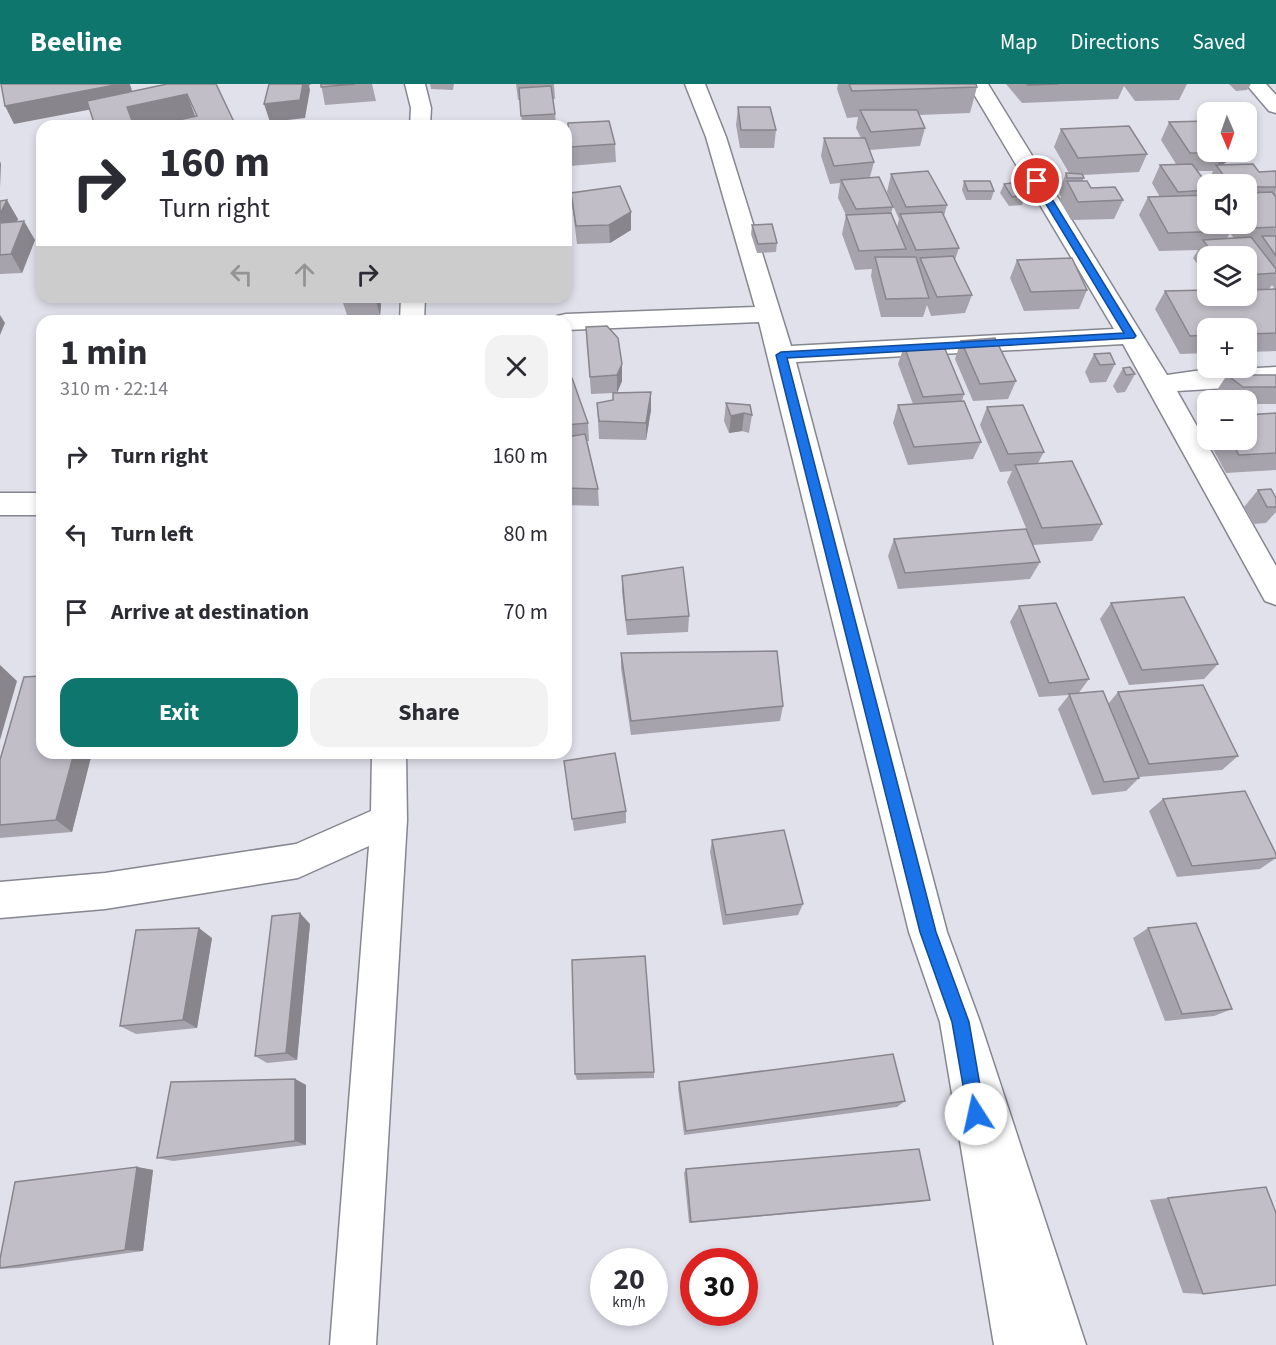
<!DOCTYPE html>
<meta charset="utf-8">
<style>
:root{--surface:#fff;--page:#f2f2f3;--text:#2b2b33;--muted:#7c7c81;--accent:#0f766e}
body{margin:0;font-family:"Source Sans 3",sans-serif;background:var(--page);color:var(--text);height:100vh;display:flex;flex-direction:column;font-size:22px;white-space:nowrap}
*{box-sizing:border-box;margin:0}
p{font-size:20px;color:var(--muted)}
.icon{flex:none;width:33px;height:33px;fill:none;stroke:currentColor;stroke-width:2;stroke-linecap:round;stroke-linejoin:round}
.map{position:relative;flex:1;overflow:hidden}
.panel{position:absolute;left:36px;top:231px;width:536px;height:444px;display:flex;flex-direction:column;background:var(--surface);border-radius:18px;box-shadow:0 3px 9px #0003}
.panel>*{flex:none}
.banner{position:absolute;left:36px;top:36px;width:536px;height:183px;border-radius:18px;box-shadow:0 3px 9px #0003;background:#fff;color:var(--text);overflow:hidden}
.needle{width:39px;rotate:178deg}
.controls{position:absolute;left:1197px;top:18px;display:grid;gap:12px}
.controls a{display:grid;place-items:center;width:60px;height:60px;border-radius:12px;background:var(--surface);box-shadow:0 3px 9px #0003;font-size:30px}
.speed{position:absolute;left:590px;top:1164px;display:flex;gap:12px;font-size:30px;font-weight:700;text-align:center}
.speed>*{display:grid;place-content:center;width:78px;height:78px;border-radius:50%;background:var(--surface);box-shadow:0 3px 9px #0003;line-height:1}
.speed small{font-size:15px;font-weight:400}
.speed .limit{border:9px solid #d22;background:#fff;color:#111}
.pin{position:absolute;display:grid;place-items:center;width:51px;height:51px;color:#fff;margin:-26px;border:3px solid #fff;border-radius:50%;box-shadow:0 2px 6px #0007}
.me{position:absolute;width:66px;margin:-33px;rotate:350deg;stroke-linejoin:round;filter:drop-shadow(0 0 4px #0008)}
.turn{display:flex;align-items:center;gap:21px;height:126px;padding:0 24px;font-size:27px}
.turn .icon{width:78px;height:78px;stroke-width:2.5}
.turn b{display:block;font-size:42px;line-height:51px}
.lanes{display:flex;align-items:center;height:57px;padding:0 24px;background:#0003;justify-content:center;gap:30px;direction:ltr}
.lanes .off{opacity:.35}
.round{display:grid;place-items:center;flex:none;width:63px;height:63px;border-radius:18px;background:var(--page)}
.headline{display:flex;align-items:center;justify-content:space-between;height:102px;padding:0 24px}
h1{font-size:36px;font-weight:700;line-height:45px}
.cta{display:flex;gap:12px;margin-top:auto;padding:12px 24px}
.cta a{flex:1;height:69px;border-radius:18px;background:var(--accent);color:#fff;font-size:24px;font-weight:700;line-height:69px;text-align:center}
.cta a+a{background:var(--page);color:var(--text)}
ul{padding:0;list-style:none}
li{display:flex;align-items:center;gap:18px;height:78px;padding:0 24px}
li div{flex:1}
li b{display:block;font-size:22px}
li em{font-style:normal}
header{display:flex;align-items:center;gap:36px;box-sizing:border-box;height:84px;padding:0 30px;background:var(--accent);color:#fff}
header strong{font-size:28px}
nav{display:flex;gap:33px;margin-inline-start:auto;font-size:21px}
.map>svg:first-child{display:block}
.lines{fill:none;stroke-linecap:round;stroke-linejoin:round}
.minor-casing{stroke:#85868f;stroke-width:3}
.minor{fill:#fff;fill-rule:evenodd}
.wall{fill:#a7a3ac;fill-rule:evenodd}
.shaded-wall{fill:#88858c}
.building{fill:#c2bec8;stroke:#88858c;stroke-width:1.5}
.route{fill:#1a73e8;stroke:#114b97;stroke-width:1.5}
</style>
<header>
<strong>Beeline</strong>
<nav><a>Map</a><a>Directions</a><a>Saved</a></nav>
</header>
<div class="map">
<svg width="1276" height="1261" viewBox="0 0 1276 1261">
<rect width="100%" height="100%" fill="#e1e1ec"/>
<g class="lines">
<!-- minor casing -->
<g class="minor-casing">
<g id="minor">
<polygon points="405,0 425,0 431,24 430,42 410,42 411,24"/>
<polygon points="685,0 705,0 726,53 791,262 1114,245 968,0 988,0 1167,291 1195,287 1276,283 1276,301 1177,307 1276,482 1276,521 1265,517 1123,260 796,278 947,848 980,938 1086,1261 994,1261 940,938 909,848 759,238 566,246 566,237 554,237 557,232 566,230 755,223 706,53"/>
<polygon points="1246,0 1266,0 1276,11 1276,29 1269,27"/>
<polygon points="401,213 425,213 424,237 400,237"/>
<rect x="0" y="409" width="42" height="22"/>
<polygon points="372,669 406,669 407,736 376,1261 330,1261 369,762 298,794 105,825 0,834 0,798 105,789 296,760 371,727"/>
</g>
</g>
<!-- minor -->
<use href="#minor" class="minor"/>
</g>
<!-- wall -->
<g class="wall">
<polygon points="321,0 372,0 376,17 325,21"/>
<polygon points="430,0 454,0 453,6 431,5"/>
<polygon points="516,0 554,0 555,15 553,15 556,38 522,40 520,16 518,16"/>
<polygon points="838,0 976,0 977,3 970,29 919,31 925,44 920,62 869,66 874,78 870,93 893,123 891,129 897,143 899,135 887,108 891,90 947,121 944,132 959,164 955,176 972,211 965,229 931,232 927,221 923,233 881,233 871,192 872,185 855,186 842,150 846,131 838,114 840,99 830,100 821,72 824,54 861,54 856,44 858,33 847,34 837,5"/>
<polygon points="1006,0 1187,0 1179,16 1135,17 1124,2 1118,15 1022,19"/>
<polygon points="1229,0 1251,0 1247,6 1236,7"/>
<polygon points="738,23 776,46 774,64 740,64 736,41"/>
<path d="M1169,38L1208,68H1233L1228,77L1223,80L1259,88L1276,87V267L1246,268V244H1208V269L1180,270L1155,225L1165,207L1246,212V172H1208V195L1193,174L1198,166L1159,167L1139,131L1148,113H1160L1152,99L1160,81L1176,80L1161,56ZM1198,87H1213L1207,99L1208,100H1246V140H1208V101ZM1230,149L1234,154H1227ZM1272,201L1275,205H1269Z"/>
<polygon points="1061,45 1147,70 1139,88 1083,91 1084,94 1082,97 1091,104 1123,116 1114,135 1071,136 1060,116 1061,112 1060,112 1059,107 1066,89 1069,89 1054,63"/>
<polygon points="615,60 616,78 570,82 569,63"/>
<polygon points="964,97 994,107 991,116 966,116 962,106"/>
<polygon points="1004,100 1025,111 1022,121 1009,122 1000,109"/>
<polygon points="571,109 631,146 610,159 577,160 573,128"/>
<polygon points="0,117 18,135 16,138 35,156 22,189 0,190"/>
<polygon points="752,141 777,159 776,168 757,169 751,150"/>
<polygon points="1017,176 1087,206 1079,225 1024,227 1010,194"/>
<polygon points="170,213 221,213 220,217 173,218"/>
<polygon points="342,213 379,213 381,221 380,232 348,234 342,216"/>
<polygon points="586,243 622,280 622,297 617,309 651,308 651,326 646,356 599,355 597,319 613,316 613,309 591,310"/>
<polygon points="961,257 1016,297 1008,315 973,317 955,275"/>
<polygon points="904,262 964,310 962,317 981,358 973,375 908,381 893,339 898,321 913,320 898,280"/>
<polygon points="1094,270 1115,280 1106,298 1090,299 1085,288"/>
<polygon points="1123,284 1135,290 1125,308 1117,309 1113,302"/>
<polygon points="1227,291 1276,291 1276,320 1246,320 1246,316 1225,316 1215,309"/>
<polygon points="566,295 588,339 589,357 587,357 598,405 599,422 566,421"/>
<polygon points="726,319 752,331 749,349 742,347 729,349 724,337"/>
<polygon points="987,323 1044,368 1038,379 1102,440 1092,457 1033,461 1007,398 1012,387 1000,388 980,341"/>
<polygon points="1276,329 1276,386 1226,389 1208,356 1246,356"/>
<polygon points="1208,345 1208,355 1204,350"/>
<polygon points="1258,406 1276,414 1276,428 1266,439 1253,440 1244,423"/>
<polygon points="894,455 1040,478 1030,495 898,505 888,472"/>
<polygon points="622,492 689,532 688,548 627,551 622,508"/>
<polygon points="1111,519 1218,580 1204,595 1129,601 1100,535"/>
<polygon points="1019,522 1089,595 1078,610 1108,620 1118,608 1238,672 1222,686 1139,693 1139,694 1126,707 1092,711 1058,625 1069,611 1039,613 1010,538"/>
<polygon points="621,569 783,622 780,637 631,651 621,584"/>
<polygon points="42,669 92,669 72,748 0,754 0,676"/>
<polygon points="564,677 626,727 626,739 574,747"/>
<polygon points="1163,715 1276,770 1276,774 1260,785 1177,793 1149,727"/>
<polygon points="712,756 803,820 798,831 723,841 710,768"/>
<polygon points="310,840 297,976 267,979 255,972"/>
<polygon points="1148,844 1232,925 1214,932 1165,937 1133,854"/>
<polygon points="212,854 197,944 136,950 120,942"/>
<polygon points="654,988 654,994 577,996 575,990"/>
<polygon points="295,995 306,1001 306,1061 173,1077 157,1074"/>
<polygon points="679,998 905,1017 897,1023 684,1051 678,1004"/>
<polygon points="137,1083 153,1086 143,1167 20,1184 0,1185"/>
<polygon points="686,1085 930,1116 920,1118 689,1139 684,1089"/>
<polygon points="1168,1114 1203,1210 1183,1209 1150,1116"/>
</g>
<!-- shaded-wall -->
<g class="shaded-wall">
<polygon points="120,0 130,0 135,17 14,40 5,22"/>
<polygon points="279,0 312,0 309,1 310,6 305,34 270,38 264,20"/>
<polygon points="187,10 197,37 173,42 134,42 127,23"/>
<polygon points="1225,68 1233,68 1228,77 1218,84 1217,82 1224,69"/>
<polygon points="0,77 1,80 0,104"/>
<polygon points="7,116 18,135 9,152 0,137 0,130"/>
<polygon points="631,128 631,146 610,159 609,141"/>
<polygon points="24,137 35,156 22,189 11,170"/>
<polygon points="375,213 379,213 381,221 380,232"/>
<polygon points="0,231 5,239 0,251"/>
<polygon points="622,280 622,297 617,309 617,291"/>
<polygon points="651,308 651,326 646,356 646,339"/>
<polygon points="744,329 742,347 729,349 731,332"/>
<polygon points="0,581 17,597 0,656"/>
<polygon points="74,669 92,669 72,748 56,736"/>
<polygon points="300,829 310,840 297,976 286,969"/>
<polygon points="199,844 212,854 197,944 183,936"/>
<polygon points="295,995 306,1001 306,1061 295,1057"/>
<polygon points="137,1083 153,1086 143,1167 125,1166"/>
</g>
<!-- building -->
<g class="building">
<polygon points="1,0 120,0 5,22"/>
<polygon points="167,0 216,0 235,40 227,42 152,42 197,32 187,10 127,23 134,42 95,42 87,17"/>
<polygon points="269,0 303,0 300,16 264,20"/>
<polygon points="321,0 355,0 321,3"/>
<polygon points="849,0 976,0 977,3 852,7"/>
<polygon points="1027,0 1058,0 1028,1"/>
<polygon points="551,2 555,30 521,32 519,4"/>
<polygon points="738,23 770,23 776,46 741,46"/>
<polygon points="860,26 917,26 925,44 871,48"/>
<polygon points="609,37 615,60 569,63 568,39"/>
<polygon points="1208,37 1208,68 1225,68 1224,69 1190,69 1169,38"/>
<polygon points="559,38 559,42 520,42 520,40"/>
<polygon points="1129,42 1147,70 1078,74 1061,45"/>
<polygon points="824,54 865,54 874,78 834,82"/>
<polygon points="1192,80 1208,101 1208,106 1178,108 1160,81"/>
<polygon points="1253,80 1259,88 1276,87 1276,103 1246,103 1246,100 1230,100 1216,81"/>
<polygon points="928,87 947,121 906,123 891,90"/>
<polygon points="1066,89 1082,90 1084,94 1067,94"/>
<polygon points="879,93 893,123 856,125 841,96"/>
<polygon points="964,97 990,97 994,107 968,107"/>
<polygon points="1067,97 1087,97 1091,104 1115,103 1123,116 1078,118"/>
<polygon points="1017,98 1025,111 1012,113 1004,100"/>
<polygon points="620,102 631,128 609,141 576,142 571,109"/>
<polygon points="1272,108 1276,113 1276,143 1251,144 1246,139 1246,109"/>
<polygon points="1208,111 1208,140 1226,140 1231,147 1168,149 1148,113"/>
<polygon points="7,116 0,130 0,117"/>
<polygon points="942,128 959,164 916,166 900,130"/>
<polygon points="891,129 906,165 859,167 846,131"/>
<polygon points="24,137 11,170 0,171 0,139"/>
<polygon points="772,140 777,159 758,160 752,141"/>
<polygon points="1262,152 1276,152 1276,172"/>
<polygon points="1251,153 1276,185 1276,189 1246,191 1246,172 1215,172 1203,156"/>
<polygon points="953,172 972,211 937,213 920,174"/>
<polygon points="875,173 916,173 929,214 886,215"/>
<polygon points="1072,174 1087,206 1031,208 1017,176"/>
<polygon points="1276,205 1276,249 1246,250 1246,244 1208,244 1208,251 1190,252 1165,207 1208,206 1208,212 1246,212 1246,206"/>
<polygon points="342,213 375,213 375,214 342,216"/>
<polygon points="607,242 618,254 622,280 617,291 590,293 586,243"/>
<polygon points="995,254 1016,297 980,300 961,257"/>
<polygon points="943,260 964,310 923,313 904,262"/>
<polygon points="1110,269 1115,280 1100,281 1094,270"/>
<polygon points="1130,283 1135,290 1126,291 1123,284"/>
<polygon points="1227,291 1276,291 1276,303 1243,303"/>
<polygon points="572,294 588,339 566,341 566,295"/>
<polygon points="651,308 646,339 599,337 597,319 613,316 613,309"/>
<polygon points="964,317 981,358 914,363 898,321"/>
<polygon points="726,319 750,321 752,331 744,329 731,332"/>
<polygon points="1023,321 1044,368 1008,370 987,323"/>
<polygon points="1276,329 1276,369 1239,371 1230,356 1246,356 1246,331"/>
<polygon points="585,350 598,405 566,404 566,353"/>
<polygon points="1072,377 1102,440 1042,444 1015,381"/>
<polygon points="1271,405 1276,414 1276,423 1267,423 1258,406"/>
<polygon points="1026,445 1040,478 905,489 894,455"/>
<polygon points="683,483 689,532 626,536 622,492"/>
<polygon points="1184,513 1218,580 1142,586 1111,519"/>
<polygon points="1056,519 1089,595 1049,599 1019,522"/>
<polygon points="777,567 783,622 631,637 621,569"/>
<polygon points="42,592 42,669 74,669 56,736 0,741 0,676 24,593"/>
<polygon points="1203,601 1238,672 1149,680 1118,608"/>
<polygon points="1103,607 1139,694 1104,698 1069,610"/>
<polygon points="615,669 626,727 572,735 564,677"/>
<polygon points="1245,707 1276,770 1276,774 1192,782 1163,715"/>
<polygon points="784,746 803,820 726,831 712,756"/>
<polygon points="300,829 286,969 255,972 272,832"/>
<polygon points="1196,839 1232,925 1182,930 1148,844"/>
<polygon points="199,844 183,936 120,942 136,846"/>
<polygon points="645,872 654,988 575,990 572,876"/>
<polygon points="893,970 905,1017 686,1047 679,998"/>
<polygon points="295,995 295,1057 157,1074 171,998"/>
<polygon points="919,1065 930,1116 691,1138 686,1085"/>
<polygon points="137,1083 125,1166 0,1184 0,1175 15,1098"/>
<polygon points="1266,1103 1276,1129 1276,1201 1203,1210 1168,1114"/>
</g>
<!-- route -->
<polygon class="route" points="1037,94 1041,97 1136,252 1134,254 787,274 936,848 969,938 985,1030 983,1036 976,1039 970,1036 968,1030 952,938 920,848 776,271 781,268 1124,249 1032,97"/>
</svg>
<div class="controls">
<a><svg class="needle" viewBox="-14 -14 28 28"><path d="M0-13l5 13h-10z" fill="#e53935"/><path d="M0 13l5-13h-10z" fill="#7c7c81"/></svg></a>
<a><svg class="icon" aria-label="sound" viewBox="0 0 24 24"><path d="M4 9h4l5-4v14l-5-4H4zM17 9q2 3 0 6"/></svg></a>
<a><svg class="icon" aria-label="layers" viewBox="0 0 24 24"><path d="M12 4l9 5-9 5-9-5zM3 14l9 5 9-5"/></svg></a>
<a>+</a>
<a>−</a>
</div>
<div class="speed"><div>20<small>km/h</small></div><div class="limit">30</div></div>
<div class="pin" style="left:1037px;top:97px;background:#d93025"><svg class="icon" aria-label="arrive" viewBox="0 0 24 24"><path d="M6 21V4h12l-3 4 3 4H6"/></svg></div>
<svg class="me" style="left:976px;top:1030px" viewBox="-20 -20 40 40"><circle r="19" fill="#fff"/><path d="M0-13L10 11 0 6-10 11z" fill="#1a73e8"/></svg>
<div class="banner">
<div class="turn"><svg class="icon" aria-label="right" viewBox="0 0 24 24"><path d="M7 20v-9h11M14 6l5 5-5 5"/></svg><div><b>160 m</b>Turn right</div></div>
<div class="lanes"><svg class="icon off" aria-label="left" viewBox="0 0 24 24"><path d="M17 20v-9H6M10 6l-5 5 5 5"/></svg><svg class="icon off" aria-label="ahead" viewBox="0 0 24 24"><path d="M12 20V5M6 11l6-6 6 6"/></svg><svg class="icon" aria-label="right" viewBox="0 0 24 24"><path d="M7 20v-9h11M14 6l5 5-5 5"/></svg></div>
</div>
<section class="panel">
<div class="headline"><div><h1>1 min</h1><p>310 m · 22:14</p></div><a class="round"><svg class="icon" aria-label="close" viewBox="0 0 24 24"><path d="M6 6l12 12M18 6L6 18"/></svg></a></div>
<ul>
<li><svg class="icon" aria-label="right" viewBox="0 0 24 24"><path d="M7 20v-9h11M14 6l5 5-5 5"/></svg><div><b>Turn right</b></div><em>160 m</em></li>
<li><svg class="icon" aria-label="left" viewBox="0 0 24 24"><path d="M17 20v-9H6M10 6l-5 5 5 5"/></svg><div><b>Turn left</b></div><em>80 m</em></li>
<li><svg class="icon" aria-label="arrive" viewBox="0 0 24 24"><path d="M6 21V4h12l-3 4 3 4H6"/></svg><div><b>Arrive at destination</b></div><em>70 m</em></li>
</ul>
<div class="cta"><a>Exit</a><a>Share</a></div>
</section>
</div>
